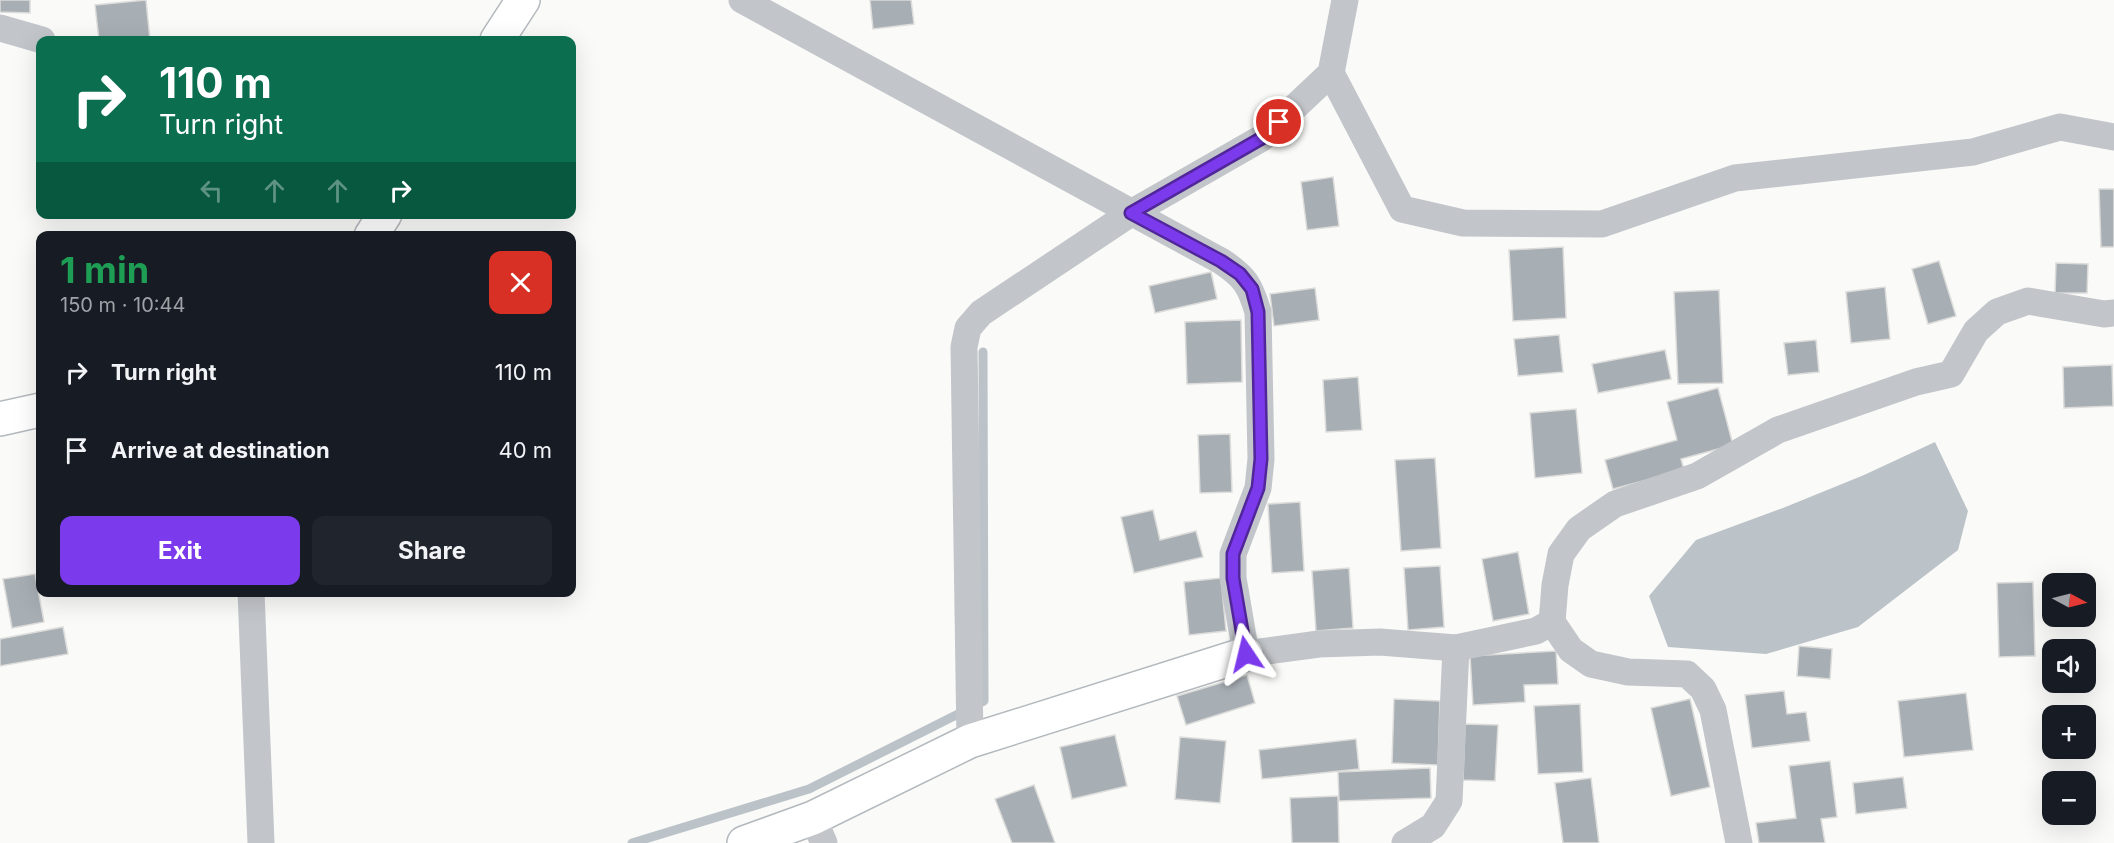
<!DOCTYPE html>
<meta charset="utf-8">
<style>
:root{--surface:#171b24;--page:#20242c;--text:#f1f3f6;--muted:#9ea1a6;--accent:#7c3aed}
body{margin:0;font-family:Inter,sans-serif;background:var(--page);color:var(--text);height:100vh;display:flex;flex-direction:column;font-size:22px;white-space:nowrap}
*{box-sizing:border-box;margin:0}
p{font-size:20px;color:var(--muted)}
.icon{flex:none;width:33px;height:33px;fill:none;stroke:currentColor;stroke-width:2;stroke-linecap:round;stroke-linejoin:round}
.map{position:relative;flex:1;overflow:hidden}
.details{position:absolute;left:36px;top:231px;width:540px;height:366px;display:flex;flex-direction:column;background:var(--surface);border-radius:12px;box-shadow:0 6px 24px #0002}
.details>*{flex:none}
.hud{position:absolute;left:36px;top:36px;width:540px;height:183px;border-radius:12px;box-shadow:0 6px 24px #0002;background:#0b6e4f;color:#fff;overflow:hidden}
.needle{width:39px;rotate:97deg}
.fabs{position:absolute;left:2042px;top:573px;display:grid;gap:12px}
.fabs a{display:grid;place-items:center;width:54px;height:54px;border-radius:12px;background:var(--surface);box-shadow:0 6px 24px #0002;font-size:30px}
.pin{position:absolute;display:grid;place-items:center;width:51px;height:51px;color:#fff;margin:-26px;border:3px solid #fff;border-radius:50%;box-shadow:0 2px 6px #0007}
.me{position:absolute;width:66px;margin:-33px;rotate:350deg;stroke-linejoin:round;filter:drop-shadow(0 0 4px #0008)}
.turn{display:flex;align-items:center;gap:21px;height:126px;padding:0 24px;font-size:27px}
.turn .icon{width:78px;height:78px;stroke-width:2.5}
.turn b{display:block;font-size:42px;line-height:51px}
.lanes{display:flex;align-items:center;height:57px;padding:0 24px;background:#0003;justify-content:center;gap:30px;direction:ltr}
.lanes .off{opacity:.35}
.round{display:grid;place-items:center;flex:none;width:63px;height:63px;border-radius:12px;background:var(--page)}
.head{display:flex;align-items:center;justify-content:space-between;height:102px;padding:0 24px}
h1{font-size:36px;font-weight:700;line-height:45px;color:#1e9e55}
.primary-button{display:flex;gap:12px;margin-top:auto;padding:12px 24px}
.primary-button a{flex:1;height:69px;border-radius:12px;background:var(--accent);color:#fff;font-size:24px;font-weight:700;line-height:69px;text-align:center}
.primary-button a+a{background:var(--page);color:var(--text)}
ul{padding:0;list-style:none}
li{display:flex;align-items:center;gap:18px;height:78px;padding:0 24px}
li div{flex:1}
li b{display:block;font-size:22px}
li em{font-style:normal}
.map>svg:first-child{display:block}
.water{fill:#bbc3c8}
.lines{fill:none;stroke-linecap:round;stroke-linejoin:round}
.stream{stroke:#bbc3c8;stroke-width:9}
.building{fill:#a7aeb4;stroke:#dcdcda;stroke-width:1.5}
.secondary-casing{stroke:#b4b9be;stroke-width:36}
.street{stroke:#c2c5c9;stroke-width:27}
.secondary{stroke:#fff;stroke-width:33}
.route-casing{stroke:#51269a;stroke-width:15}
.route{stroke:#7c3aed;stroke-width:10}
</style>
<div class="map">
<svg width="2114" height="843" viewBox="0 0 2114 843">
<rect width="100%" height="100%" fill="#fafaf8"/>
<!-- water -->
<polygon class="water" points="1935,442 1968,511 1958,550 1858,627 1766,654 1668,647 1649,596 1696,540 1783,508 1864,475"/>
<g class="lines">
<!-- stream -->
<polyline class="stream" points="632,843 809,789 984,701 983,352"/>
</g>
<!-- building -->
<g class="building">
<polygon points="0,0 30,0 30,13 0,12"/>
<polygon points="146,0 150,40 99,40 95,5"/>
<polygon points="870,0 911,0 914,24 873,29"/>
<polygon points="1333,177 1339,226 1307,230 1301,182"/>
<polygon points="2099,189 2114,189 2114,247 2101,247"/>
<polygon points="1563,247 1566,318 1513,321 1509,250"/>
<polygon points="1939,261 1956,316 1928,324 1912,269"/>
<polygon points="2056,263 2088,264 2087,293 2055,293"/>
<polygon points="1211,272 1217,299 1155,313 1149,286"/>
<polygon points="1885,287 1890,339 1851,343 1846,292"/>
<polygon points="1315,288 1319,320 1274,326 1270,294"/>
<polygon points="1719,290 1723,383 1678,384 1674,292"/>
<polygon points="1241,320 1242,382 1187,384 1185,322"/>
<polygon points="1559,335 1563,372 1518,376 1514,339"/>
<polygon points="1816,340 1819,372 1788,375 1784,343"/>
<polygon points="1665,350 1671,379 1598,393 1592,364"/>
<polygon points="2112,365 2113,406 2064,408 2063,367"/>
<polygon points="1358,377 1362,430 1326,432 1323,380"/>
<polygon points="1718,388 1733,445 1681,459 1684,470 1613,489 1605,460 1677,440 1667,402"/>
<polygon points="1576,409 1582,473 1535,478 1530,413"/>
<polygon points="1230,434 1232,492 1200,493 1198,435"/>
<polygon points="1435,458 1441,548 1401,551 1395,460"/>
<polygon points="1300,502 1304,571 1272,573 1268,504"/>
<polygon points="1153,510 1160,540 1196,531 1203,557 1134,573 1121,517"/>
<polygon points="1518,552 1529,614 1493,621 1482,559"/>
<polygon points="1440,566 1444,627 1408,630 1404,568"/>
<polygon points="1349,568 1353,628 1316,631 1312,571"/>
<polygon points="35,574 44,622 12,628 3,579"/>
<polygon points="1221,578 1226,631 1189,635 1184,582"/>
<polygon points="2033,582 2035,656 1999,657 1997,583"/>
<polygon points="63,627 68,654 0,666 0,639"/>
<polygon points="1799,646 1832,649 1830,679 1797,676"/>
<polygon points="1556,651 1558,684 1524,685 1525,702 1473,705 1470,656"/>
<polygon points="1247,675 1255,703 1186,725 1177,696"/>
<polygon points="1784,691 1787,714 1806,712 1810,741 1752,748 1745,695"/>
<polygon points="1966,693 1973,750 1904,757 1898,701"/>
<polygon points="1394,699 1440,701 1438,765 1392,763"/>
<polygon points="1690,699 1710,787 1671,796 1651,708"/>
<polygon points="1580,704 1583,772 1538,774 1534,706"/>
<polygon points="1465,724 1498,725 1495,781 1463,780"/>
<polygon points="1115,735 1127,786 1072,799 1060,747"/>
<polygon points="1180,737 1226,741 1220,803 1175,799"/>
<polygon points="1356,739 1359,769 1262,779 1259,750"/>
<polygon points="1830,761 1837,817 1821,819 1825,843 1759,843 1756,823 1796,818 1789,766"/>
<polygon points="1430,768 1431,798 1339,801 1338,772"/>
<polygon points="1903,777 1907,808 1856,814 1853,783"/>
<polygon points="1591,778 1599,843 1563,843 1555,783"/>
<polygon points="1034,785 1055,843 1012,843 995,799"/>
<polygon points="1338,796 1339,843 1292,843 1290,798"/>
</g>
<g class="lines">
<!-- secondary casing -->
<g class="secondary-casing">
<g id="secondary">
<polyline points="497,40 523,0"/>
<polyline points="371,236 385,214"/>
<polyline points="0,419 40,410"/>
<polyline points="744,843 813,818 970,741 1246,654"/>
</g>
</g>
<!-- street -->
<g class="street">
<path d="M742,0L1221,261C1245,277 1250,285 1258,312L1261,459L1258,488L1233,554V578L1246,654L1319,644L1380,642L1456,648L1536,631L1552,622"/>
<polyline points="0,28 42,40"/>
<polyline points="1331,73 1402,209 1463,223 1602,224 1735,178 1973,152 2060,127 2114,137"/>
<polyline points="251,592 261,843"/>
<polyline points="970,741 964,347 968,328 981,313 1131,213 1262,138 1331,73 1345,0"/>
<polyline points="813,818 824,843"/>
<polyline points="1405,843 1433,826 1449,801 1456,648"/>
<polyline points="1739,843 1713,710 1703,689 1687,674 1628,672 1591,664 1571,650 1552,622 1555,585 1561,554 1579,529 1615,504 1697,476 1778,430 1916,382 1951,374 1976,331 1997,312 2028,301 2104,314 2114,313"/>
</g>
<!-- secondary -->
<use href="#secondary" class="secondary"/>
</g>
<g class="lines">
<!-- route casing -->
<g class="route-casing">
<polyline id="route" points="1246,654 1233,578 1233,554 1258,488 1261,459 1258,312 1252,289 1240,274 1221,261 1131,213 1262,138 1279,122"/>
</g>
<!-- route -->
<use href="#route" class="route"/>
</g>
</svg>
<div class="fabs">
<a><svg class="needle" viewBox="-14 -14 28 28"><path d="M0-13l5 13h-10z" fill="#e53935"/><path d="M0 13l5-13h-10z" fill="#9ea1a6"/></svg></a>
<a><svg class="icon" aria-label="sound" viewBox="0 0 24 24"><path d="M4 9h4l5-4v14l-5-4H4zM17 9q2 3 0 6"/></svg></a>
<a>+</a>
<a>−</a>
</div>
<div class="pin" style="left:1279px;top:122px;background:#d93025"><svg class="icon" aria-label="arrive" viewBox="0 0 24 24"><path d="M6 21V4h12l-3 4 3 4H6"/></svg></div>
<svg class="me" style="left:1246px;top:654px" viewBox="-20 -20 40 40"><path d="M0-17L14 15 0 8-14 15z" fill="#7c3aed" stroke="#fff" stroke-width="4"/></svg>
<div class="hud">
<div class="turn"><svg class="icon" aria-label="right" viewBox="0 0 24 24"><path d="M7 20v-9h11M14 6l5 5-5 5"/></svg><div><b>110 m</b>Turn right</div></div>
<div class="lanes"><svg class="icon off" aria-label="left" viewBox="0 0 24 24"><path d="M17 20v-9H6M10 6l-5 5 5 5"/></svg><svg class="icon off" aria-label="ahead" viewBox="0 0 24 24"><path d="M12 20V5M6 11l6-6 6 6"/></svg><svg class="icon off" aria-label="ahead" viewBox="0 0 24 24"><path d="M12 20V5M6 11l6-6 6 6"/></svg><svg class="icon" aria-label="right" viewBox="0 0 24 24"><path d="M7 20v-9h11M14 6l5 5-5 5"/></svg></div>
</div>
<section class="details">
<div class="head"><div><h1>1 min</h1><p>150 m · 10:44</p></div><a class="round" style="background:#d93025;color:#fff"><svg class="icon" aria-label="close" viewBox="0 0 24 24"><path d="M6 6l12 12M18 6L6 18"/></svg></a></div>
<ul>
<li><svg class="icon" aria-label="right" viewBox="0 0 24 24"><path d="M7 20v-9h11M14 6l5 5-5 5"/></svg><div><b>Turn right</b></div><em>110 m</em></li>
<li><svg class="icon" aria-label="arrive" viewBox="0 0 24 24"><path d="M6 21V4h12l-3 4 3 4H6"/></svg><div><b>Arrive at destination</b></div><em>40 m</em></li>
</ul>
<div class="primary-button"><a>Exit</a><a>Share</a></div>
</section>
</div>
